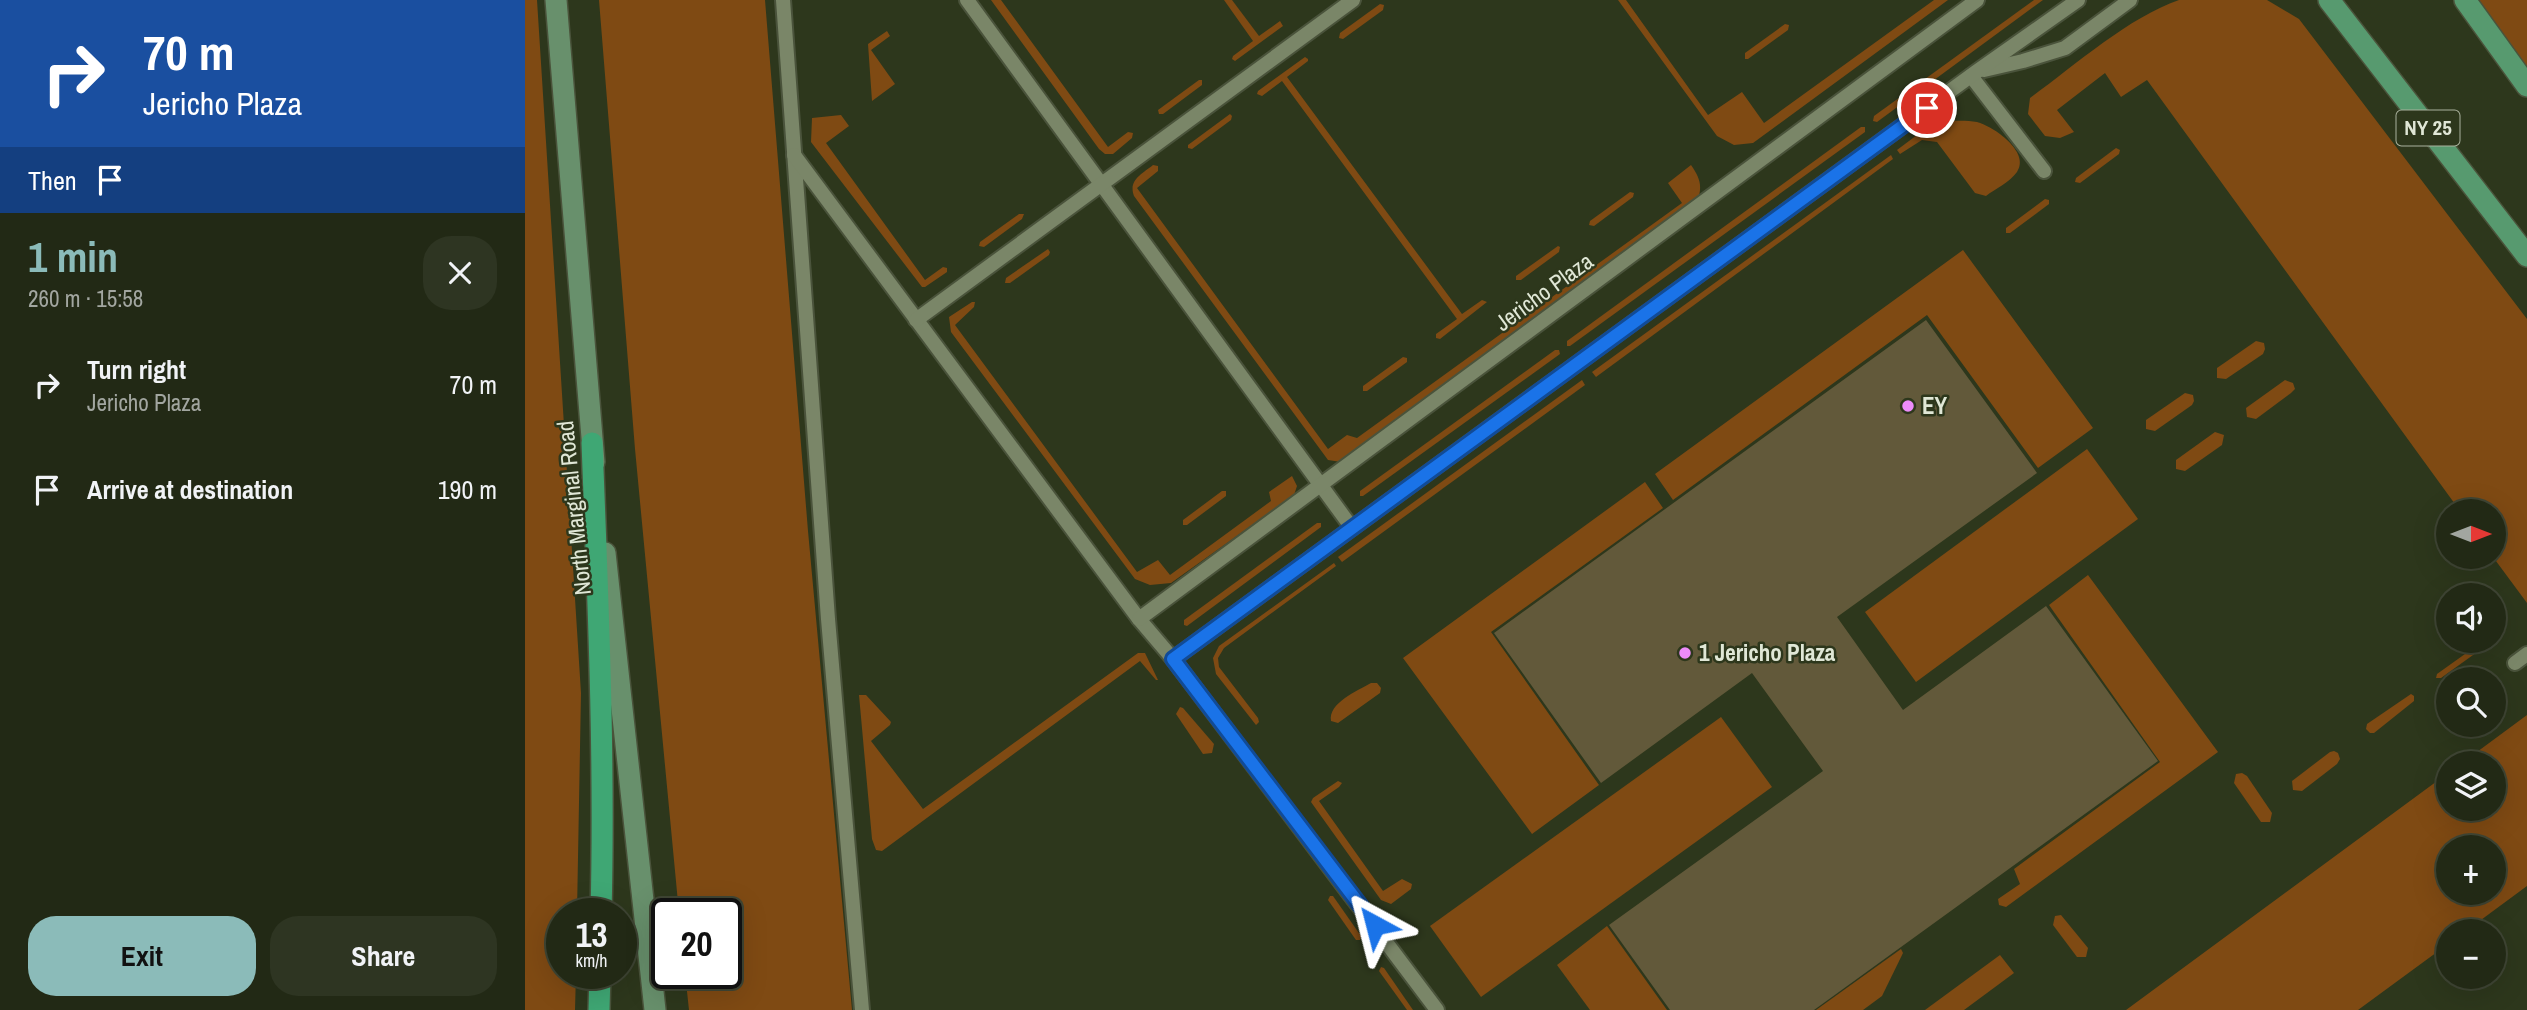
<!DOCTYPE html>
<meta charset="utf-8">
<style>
:root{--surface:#222915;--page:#2e3522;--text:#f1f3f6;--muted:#a2a6a0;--line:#3f4534;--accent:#8bbbb9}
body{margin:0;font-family:"Archivo Narrow",sans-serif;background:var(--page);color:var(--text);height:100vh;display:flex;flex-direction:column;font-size:26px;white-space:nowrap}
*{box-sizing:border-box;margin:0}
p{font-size:23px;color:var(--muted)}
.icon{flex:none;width:38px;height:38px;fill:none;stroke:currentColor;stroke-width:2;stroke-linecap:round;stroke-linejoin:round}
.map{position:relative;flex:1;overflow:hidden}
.side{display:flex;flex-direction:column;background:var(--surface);width:525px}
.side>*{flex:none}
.guide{background:#1a4fa0;color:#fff;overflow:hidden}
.needle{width:46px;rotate:90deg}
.fabs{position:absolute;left:1911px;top:499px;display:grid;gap:14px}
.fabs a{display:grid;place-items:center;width:70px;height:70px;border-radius:50%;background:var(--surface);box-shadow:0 7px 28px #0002,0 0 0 2px var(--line);font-size:35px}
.speed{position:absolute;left:21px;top:898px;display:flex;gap:14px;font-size:35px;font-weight:700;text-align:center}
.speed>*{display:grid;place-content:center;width:91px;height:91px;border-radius:50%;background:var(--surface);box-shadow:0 7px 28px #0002,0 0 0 2px var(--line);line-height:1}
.speed small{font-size:18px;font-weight:400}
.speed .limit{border:4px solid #111;border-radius:10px;background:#fff;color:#111}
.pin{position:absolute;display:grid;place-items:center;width:60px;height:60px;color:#fff;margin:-30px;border:4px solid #fff;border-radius:50%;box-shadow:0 2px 7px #0007}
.me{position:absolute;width:77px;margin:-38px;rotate:322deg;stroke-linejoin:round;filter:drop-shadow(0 0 5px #0008)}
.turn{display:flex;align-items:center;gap:24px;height:147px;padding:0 28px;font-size:32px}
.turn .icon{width:91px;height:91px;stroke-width:2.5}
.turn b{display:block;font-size:49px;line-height:60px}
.then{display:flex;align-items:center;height:66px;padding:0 28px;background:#0003;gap:14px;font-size:26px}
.round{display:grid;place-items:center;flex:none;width:74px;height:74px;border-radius:28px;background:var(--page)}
.headline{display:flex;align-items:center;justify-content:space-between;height:119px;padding:0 28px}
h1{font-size:42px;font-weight:700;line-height:52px;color:var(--accent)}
.primary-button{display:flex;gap:14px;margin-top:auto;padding:14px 28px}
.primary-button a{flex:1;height:80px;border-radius:28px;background:var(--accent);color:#111;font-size:28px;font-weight:700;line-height:80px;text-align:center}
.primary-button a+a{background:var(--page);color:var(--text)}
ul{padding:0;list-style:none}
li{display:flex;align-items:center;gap:21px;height:105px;padding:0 28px}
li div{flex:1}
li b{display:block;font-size:26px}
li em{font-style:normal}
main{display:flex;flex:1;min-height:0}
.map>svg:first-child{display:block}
.green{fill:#7f4a13;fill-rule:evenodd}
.building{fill:#62593a}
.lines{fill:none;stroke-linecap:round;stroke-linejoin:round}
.lane-casing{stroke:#4a533b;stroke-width:18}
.secondary-casing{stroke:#4a533b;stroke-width:24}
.primary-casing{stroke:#4a533b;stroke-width:24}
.highway-casing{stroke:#4a533b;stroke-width:24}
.lane{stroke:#7a8668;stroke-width:14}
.secondary{stroke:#68906c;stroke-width:21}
.primary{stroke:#579a6f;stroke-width:21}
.highway{stroke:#3fa774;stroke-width:21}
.route-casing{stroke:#114b97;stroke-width:18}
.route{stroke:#1a73e8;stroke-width:12}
.poi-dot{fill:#ed8cfa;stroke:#2d371c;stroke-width:2.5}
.labels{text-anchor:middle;stroke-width:5;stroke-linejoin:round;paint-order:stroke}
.shield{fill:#2d371c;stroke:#aab29e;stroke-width:2}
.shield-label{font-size:21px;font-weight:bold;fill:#e0e7d6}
.street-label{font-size:23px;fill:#e0e7d6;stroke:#2d371c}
.poi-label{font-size:23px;font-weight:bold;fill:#e0e7d6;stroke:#2d371c;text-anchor:start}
</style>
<main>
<section class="side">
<div class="guide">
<div class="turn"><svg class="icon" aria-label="right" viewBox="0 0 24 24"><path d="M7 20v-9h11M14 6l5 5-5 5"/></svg><div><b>70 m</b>Jericho Plaza</div></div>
<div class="then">Then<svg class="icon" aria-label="arrive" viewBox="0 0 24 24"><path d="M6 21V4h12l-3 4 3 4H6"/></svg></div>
</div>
<div class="headline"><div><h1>1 min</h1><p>260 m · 15:58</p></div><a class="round"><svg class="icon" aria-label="close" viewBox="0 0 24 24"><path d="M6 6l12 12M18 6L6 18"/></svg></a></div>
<ul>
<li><svg class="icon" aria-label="right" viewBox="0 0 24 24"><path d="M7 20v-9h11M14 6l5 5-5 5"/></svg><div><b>Turn right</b><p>Jericho Plaza</p></div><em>70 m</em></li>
<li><svg class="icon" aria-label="arrive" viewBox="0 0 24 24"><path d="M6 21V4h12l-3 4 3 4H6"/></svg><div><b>Arrive at destination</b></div><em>190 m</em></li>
</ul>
<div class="primary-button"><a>Exit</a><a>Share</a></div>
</section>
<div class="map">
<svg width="2002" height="1010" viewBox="0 0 2002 1010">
<rect width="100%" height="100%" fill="#2d371c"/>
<!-- green -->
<g class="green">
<polygon points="0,0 12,0 56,693 52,913 37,914 37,973 51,973 50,1010 0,1010"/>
<polygon points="74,0 240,0 283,531 327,1010 164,1010 160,973 201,973 201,914 154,913 110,449"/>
<polygon points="466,0 476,0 583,147 603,132 608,133 607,138 588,154 580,154 574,149"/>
<polygon points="699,0 707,0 734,36 755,21 758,26 710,61 707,59 708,56 728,41"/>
<polygon points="1093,0 1101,0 1183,115 1217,92 1239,123 1409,0 1423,0 1228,143 1209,145 1192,136"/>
<polygon points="1509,0 1518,0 1352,122 1348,121 1349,116"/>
<path d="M1654,0H1742L1774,19L2002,319V603L1968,557L1969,511H1935L1622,80L1596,97L1580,73L1532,110L1549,132L1535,138L1520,136L1503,114L1505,98C1549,66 1604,17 1654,0Z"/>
<polygon points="1943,0 2002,0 2002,84"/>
<polygon points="855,4 859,5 858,10 818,39 814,38 815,33"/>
<polygon points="1260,24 1264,25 1263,30 1223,59 1220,59 1220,53"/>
<polygon points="362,31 365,36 346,50 370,84 347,101 343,44"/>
<polygon points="780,57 783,59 783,61 762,77 937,314 957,300 962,302 915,339 911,338 911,334 932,319 757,81 737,96 732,94 733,91"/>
<polygon points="674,80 677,80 677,85 638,114 634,114 633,110"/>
<polygon points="705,114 707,116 706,120 667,149 663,148 663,145"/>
<polygon points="316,115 324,126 301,143 400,280 418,267 422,268 422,272 400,287 397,287 286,142 287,118"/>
<path d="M1418,121C1428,121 1442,120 1452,122C1468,126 1506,152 1492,172C1485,182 1470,189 1461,196L1450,193L1412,142L1397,140L1375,154L1372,150L1400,129Z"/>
<polygon points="1336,127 1340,127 1340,132 1045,346 1042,346 1042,341"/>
<polygon points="1591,148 1595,150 1594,154 1555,183 1550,182 1551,178"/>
<polygon points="1366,155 1368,159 1071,377 1067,372"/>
<path d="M628,165L633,166V171L612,188L803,449L822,435L832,438L1157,203L1143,183L1166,165C1175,178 1178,186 1172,202L816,462L803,460L609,196C603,180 617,174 628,165Z"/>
<polygon points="1105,192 1109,193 1108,197 1069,226 1064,225 1065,221"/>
<polygon points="1520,199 1524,200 1524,204 1485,233 1481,233 1481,228"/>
<polygon points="494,214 499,214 497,219 459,247 454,246 455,242"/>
<polygon points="1033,246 1035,247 1034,252 996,280 991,280 991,276"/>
<polygon points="523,249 525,252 524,255 485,283 480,283 481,278"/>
<polygon points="1438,250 1568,428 1513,468 1402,315 1148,500 1130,474"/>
<polygon points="447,302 450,302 449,307 430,325 612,572 633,560 645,575 746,501 744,492 767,476 772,486 769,495 646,583 625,585 610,579 426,332 424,317"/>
<polygon points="1731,341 1739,343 1740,349 1738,354 1701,379 1692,378 1692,368"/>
<polygon points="1030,350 1034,350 1035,354 838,496 835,496 835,491"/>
<polygon points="878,357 882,358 882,362 842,391 838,391 838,386"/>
<polygon points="1057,380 1060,385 817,562 813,557"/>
<polygon points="1760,380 1768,383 1770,389 1766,393 1731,419 1722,417 1721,408"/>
<polygon points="1660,393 1668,395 1669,401 1667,405 1630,431 1621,429 1621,420"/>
<polygon points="1690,432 1699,435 1697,445 1660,471 1651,469 1651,460"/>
<polygon points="1562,449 1613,519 1391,682 1340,612"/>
<polygon points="1120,482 1138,508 966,632 1074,785 1007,834 878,658"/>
<polygon points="697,491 701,491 701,496 662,525 658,525 658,520"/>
<polygon points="792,523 796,523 796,527 662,626 659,625 659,620"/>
<polygon points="809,563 811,566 699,648 693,658 694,667 733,718 734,722 731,725 691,674 688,658 694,646"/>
<polygon points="1563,575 1693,752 1481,907 1474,905 1473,899 1495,884 1489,869 1635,762 1524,605"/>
<polygon points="1954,644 1955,650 1916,678 1911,678 1912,674"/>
<polygon points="613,653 620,653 633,680 631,680 615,661 357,851 351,850 347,839 334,695 341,695 366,722 365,725 346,741 398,809"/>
<path d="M846,683H852L856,688L855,693L813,723L806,721C803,703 832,691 846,683Z"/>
<polygon points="1886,694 1889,696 1889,701 1849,733 1845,733 1841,729 1842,724"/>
<polygon points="655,707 658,708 689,744 687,753 678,754 651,714"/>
<path d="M2002,715V886L1941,931H1923V944L1833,1010H1601L1923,773V808H1969V763H1937ZM1923,847H1969V892H1923Z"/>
<polygon points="1196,717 1247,787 956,997 905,926"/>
<polygon points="1809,751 1813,753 1815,759 1812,764 1777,791 1768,790 1767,781 1805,752"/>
<polygon points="1717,773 1722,776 1747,813 1745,822 1736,822 1709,783 1711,774"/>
<polygon points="813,781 817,783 814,787 794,801 858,891 877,879 887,884 886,889 866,904 856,900 786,802 788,798"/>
<polygon points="805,896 808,896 836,936 835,940 831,940 803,900"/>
<polygon points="1536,915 1563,948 1561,957 1552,957 1528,925 1530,916"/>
<polygon points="1082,926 1142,1010 1065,1010 1032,965"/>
<polygon points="1376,949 1378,953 1357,996 1338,1010 1291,1010"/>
<polygon points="1475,955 1489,973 1439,1010 1400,1010"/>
<polygon points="856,967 859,968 888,1010 882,1010 854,971"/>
</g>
<!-- building -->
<polygon class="building" points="1401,320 1512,473 1312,617 1378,710 1521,606 1633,761 1289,1010 1145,1010 1084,925 1298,771 1227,673 1076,783 969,633"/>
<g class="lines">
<!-- lane casing -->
<g class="lane-casing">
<g id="lane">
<polyline points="258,0 303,619 337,1010"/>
<polyline points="442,0 827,528"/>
<polyline points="1459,70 1498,61 1540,48 1605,0"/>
<polyline points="1446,76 1519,171"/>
<polyline points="269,155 614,619 648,659 912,1010"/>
<polyline points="391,320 828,0"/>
<polyline points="614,619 1452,0"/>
<polyline points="648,659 1451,72 1553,0"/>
<polyline points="1990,663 2002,654"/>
</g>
</g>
<!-- secondary casing -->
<g class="secondary-casing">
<g id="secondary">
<polyline points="31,0 69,462"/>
<polyline points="80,553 130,1010"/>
</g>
</g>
<!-- primary casing -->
<g class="primary-casing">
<g id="primary">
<polyline points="1804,0 2002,256"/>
<polyline points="1940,0 2002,86"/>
</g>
</g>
<!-- highway casing -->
<g class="highway-casing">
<g id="highway">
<path d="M67,443C73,600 80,757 76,914"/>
<polyline points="74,1010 75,973"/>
</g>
</g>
<!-- lane -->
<use href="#lane" class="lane"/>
<!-- secondary -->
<use href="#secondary" class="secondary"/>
<!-- primary -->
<use href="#primary" class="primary"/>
<!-- highway -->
<use href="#highway" class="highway"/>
</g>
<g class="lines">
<!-- route casing -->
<g class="route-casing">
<polyline id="route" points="850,925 648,659 1402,108"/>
</g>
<!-- route -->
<use href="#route" class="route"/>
</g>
<!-- markers -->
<g class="poi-dot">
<circle cx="1383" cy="406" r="7"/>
<circle cx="1160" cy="653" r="7"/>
</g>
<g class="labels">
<!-- shield labels -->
<rect class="shield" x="1871.5" y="110.5" width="63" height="35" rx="5"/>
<g class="shield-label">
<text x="1903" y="135">NY 25</text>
</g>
<!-- street labels -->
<g class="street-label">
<text transform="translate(1019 292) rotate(-36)" y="8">Jericho Plaza</text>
<text transform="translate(49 508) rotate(-96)" y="8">North Marginal Road</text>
</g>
<!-- poi labels -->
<g class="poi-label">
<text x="1397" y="414">EY</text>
<text x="1174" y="661">1 Jericho Plaza</text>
</g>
</g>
</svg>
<div class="fabs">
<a><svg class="needle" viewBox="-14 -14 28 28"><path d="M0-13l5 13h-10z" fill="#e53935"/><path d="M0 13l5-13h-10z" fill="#a2a6a0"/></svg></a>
<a><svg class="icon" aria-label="sound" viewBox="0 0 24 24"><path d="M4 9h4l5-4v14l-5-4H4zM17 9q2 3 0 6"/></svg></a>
<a><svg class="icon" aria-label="search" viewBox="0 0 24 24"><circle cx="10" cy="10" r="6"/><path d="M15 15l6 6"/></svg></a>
<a><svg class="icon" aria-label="layers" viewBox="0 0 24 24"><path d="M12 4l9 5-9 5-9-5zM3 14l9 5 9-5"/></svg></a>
<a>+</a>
<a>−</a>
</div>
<div class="speed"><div>13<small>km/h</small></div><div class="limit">20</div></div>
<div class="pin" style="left:1402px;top:108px;background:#d93025"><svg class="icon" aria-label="arrive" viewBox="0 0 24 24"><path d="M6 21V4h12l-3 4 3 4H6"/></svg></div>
<svg class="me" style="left:850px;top:925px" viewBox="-20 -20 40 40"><path d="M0-17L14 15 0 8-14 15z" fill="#1a73e8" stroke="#fff" stroke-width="4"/></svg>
</div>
</main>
